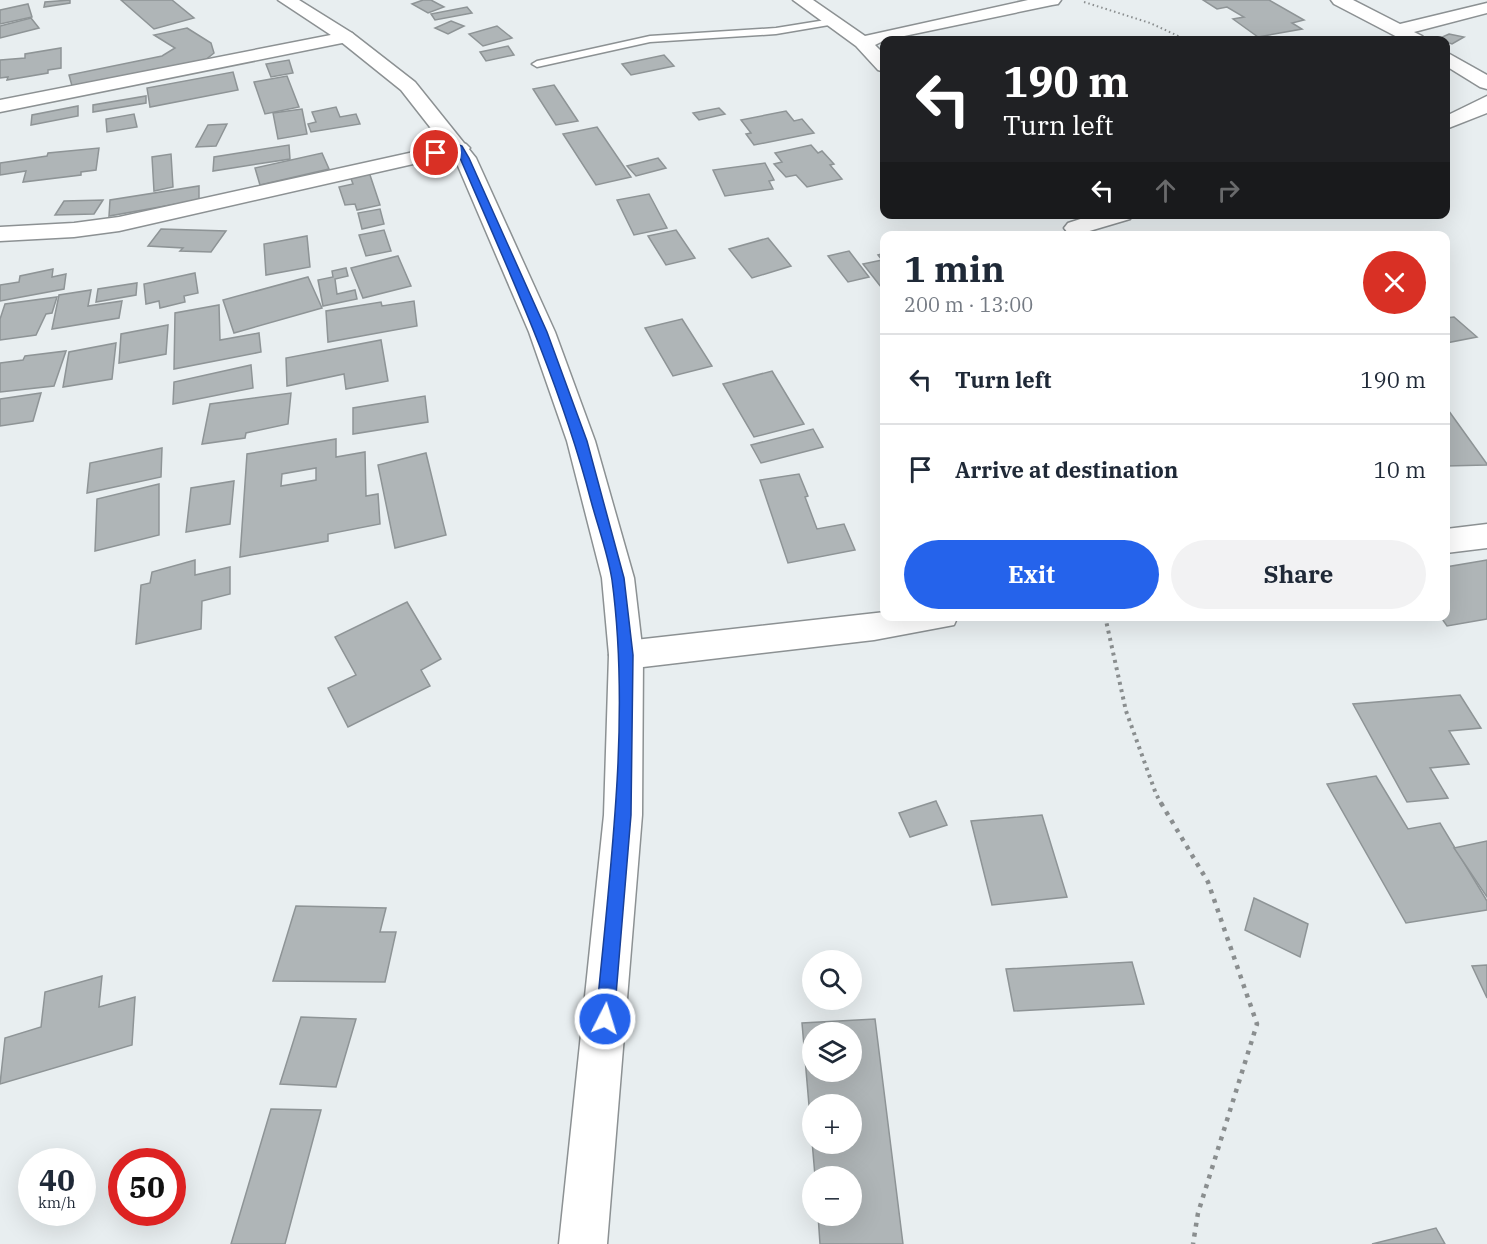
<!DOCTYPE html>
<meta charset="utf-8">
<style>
:root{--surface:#fff;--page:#f2f2f3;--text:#1f2937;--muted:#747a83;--line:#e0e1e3;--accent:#2563eb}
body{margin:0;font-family:"IBM Plex Serif",serif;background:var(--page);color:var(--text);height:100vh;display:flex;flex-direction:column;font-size:22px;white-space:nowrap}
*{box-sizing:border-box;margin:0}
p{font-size:20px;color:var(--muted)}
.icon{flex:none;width:33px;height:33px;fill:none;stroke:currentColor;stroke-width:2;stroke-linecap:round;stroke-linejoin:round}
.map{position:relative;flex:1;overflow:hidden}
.drawer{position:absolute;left:880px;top:231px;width:570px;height:390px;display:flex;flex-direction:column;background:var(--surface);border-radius:12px;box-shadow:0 6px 24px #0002}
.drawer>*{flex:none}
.guide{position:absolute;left:880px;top:36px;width:570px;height:183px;border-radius:12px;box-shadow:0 6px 24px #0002;background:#202124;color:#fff;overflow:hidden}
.buttons{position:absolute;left:802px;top:950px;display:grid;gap:12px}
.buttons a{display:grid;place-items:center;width:60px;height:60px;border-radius:50%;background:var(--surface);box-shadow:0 6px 24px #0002;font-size:30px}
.speed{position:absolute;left:18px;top:1148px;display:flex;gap:12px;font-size:30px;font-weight:700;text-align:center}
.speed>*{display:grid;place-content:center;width:78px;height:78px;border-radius:50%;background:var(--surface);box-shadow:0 6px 24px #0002;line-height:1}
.speed small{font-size:15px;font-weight:400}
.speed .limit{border:9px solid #d22;background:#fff;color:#111}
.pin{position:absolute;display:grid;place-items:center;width:51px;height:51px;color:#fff;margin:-26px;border:3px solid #fff;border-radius:50%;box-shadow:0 2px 6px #0007}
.me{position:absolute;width:66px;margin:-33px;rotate:5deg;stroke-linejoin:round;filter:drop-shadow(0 0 4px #0008)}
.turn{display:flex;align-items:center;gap:21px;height:126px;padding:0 24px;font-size:27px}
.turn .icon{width:78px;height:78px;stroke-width:2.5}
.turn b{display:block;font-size:42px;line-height:51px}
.lanes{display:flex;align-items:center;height:57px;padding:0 24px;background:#0003;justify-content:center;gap:30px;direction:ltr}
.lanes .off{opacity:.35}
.round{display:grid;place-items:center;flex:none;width:63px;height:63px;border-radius:32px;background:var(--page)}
.headline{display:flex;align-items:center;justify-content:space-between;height:102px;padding:0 24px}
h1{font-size:36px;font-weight:700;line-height:45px}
.primary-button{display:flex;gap:12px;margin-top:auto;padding:12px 24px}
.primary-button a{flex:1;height:69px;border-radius:36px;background:var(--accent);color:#fff;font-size:24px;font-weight:700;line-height:69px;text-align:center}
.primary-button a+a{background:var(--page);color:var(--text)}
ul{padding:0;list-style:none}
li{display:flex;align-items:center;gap:18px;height:90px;padding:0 24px;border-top:2px solid var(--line)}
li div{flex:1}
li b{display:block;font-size:22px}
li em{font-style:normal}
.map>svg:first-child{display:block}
.building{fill:#afb5b7;stroke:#8e9496;stroke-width:1.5;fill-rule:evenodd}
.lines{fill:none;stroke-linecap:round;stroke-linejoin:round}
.service-casing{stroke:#8c9193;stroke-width:3}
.minor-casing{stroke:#8c9193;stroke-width:3}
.secondary-casing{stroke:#8c9193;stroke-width:3}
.path-far2{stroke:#8a8e8f;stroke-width:2;stroke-dasharray:1.5 3;stroke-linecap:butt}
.path-far1{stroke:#8a8e8f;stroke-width:4;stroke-dasharray:3 4.5;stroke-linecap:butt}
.path{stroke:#8a8e8f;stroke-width:4.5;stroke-dasharray:4 6;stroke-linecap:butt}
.service{fill:#fff;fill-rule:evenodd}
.minor{fill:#fff;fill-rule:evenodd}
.secondary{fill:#fff;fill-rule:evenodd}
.route{fill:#2563eb;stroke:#184099;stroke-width:1.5}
</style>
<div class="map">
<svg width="1487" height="1244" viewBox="0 0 1487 1244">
<rect width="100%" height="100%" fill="#e8eef0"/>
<!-- building -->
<g class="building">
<polygon points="70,0 70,3 44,7 45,2"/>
<polygon points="121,0 172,0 194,18 154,29"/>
<polygon points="423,0 431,0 444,7 428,13 412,4"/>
<polygon points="1203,0 1269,0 1304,20 1292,23 1302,29 1258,37 1233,19 1244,17 1227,7 1217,9"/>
<polygon points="28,4 32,17 0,24 0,10"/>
<polygon points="467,7 472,13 435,20 431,14"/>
<polygon points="31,18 39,28 0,38 0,26"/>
<polygon points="451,21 464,26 448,34 435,28"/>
<polygon points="497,26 512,38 483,46 469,34"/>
<polygon points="187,28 211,43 214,53 204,61 72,86 69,75 162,56 175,48 154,35"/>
<polygon points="1449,34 1464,37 1452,44 1438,39"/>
<polygon points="508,46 514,55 486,61 480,52"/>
<polygon points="61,48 61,68 48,70 48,73 7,80 8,77 0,78 0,60 25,58 25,54"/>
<polygon points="664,55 674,66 631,75 622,64"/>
<polygon points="289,60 293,73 271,77 266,64"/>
<polygon points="233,72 238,90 150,107 147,88"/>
<polygon points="287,76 299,107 265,114 254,82"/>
<polygon points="554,85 578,121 556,125 533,89"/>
<polygon points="146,96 146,103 93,112 93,105"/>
<polygon points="78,106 78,116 31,125 32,115"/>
<polygon points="336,107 340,117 356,114 360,124 311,132 308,124 316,122 312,112"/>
<polygon points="719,108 725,114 699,120 693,113"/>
<polygon points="302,109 307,134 278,139 273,113"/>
<polygon points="786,111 794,121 802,119 814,133 754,145 746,134 751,133 741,120"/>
<polygon points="134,114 137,127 107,132 106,119"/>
<polygon points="227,124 216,146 196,147 208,125"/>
<polygon points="597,127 631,177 596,185 563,134"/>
<polygon points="289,145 290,159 213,171 214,157"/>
<polygon points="811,145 818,153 822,151 834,164 830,165 842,179 807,187 796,175 786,177 774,164 782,162 775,153"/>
<polygon points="99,148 96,170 81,172 81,175 23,182 26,171 0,175 0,163 47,156 48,153"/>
<polygon points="322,153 329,169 260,185 255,168"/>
<polygon points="171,154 173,187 154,191 152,157"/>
<polygon points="658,158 666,168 636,176 627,166"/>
<polygon points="765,163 774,180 769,181 773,189 725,196 713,170"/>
<polygon points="369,172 380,205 357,210 355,204 345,205 339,187 353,184 350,176"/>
<polygon points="199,186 199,200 109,216 110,200"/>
<polygon points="649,194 667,228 634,235 617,200"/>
<polygon points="103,200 94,214 55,215 64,201"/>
<polygon points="380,209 384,224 362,229 358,213"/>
<polygon points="161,229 226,231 211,252 180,251 183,248 148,246"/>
<polygon points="384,230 391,251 366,256 359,235"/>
<polygon points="676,230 695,258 666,265 648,236"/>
<polygon points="307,236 310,267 266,275 264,244"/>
<polygon points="768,238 791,266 752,278 729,249"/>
<polygon points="849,251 869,277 848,282 828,256"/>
<polygon points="885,253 885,292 863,264 882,260 878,255"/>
<polygon points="398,256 411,286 363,298 351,268"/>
<polygon points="346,268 348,276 335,279 337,294 355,290 357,299 323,306 318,280 333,277 332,271"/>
<polygon points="53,269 52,277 66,274 64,289 0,301 0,285 19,282 20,276"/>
<polygon points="195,273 198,293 184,296 185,302 160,308 159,301 146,304 144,284"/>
<polygon points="308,277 322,308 234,333 223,300"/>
<polygon points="137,283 136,295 96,302 98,289"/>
<polygon points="91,290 88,306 122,301 119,318 52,329 59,295"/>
<polygon points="57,297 52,313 46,314 36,335 0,340 0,319 5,304"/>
<polygon points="414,301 417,326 328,342 326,311 381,302 382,306"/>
<polygon points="219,305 220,340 259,333 261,352 174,369 175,313"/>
<polygon points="1454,317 1477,337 1446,343 1446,318"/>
<polygon points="682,319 712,366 673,376 645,328"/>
<polygon points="168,325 166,354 119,363 121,334"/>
<polygon points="381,340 388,381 346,389 344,374 287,386 286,358"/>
<polygon points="116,343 112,379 63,387 69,352"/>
<polygon points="66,351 54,386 0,392 0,363 23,360 25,356"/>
<polygon points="251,365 253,388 173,404 174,382"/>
<polygon points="772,371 804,424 754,437 723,384"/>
<polygon points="41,393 33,421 0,426 0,399"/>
<polygon points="291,393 288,424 246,433 245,438 202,444 210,404"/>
<polygon points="425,396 428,422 353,434 353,408"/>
<polygon points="1446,407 1487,464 1487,465 1446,466"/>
<polygon points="813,429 823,447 761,463 751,445"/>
<path d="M336,439V457L365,452L366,496L378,494L380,524L328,534V541L240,557L247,454ZM316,468V480L281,486L282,474Z"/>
<polygon points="162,448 161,477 87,493 90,463"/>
<polygon points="426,453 446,535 395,548 378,465"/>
<polygon points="799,474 808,496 805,497 817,529 844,524 855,550 788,563 760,480"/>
<polygon points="234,481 230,524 186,532 191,488"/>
<polygon points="159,484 159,535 95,551 97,499"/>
<polygon points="195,560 195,575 230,567 230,594 202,601 201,629 136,644 141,585 150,583 152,572"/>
<polygon points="1487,560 1487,619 1447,626 1440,616 1446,616 1446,567"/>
<polygon points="407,602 441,659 421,670 430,686 348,727 328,688 356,675 335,637"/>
<polygon points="1460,695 1481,728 1449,731 1469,764 1430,768 1448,798 1407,802 1353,704"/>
<polygon points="1376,776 1408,829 1440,823 1487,901 1487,910 1406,923 1327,784"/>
<polygon points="936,801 947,825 910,837 899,813"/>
<polygon points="1042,815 1067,897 992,905 971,821"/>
<polygon points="1487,841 1487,897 1454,848"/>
<polygon points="1254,898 1308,924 1300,957 1245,930"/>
<polygon points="296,906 386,908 380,932 396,932 385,982 273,981"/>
<polygon points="1132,962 1144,1004 1014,1011 1006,969"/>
<polygon points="1487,965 1487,998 1472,966"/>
<polygon points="102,976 99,1007 135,997 132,1045 0,1084 5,1038 41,1027 45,992"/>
<polygon points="301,1017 356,1019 336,1087 280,1084"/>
<path d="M875,1019L903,1244H820L818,1215H852V1176H815L802,1023ZM813,1032H852V1071H813ZM813,1104H852V1143H813Z"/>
<polygon points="271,1109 321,1110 285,1244 231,1244"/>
<polygon points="1436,1228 1445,1244 1372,1244"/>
</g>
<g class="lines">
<!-- service casing -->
<g class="service-casing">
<polygon id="service" points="832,19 837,22 835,24 776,34 650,42 537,67 532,64 537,61 650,36 776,28"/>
</g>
<!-- minor casing -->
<g class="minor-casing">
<g id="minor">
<polygon points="793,0 813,0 865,36 1028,0 1061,0 1058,4 1052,5 885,40 875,45 885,55 885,72 878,70 856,46"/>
<polygon points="1331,0 1353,0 1400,24 1487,3 1487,13 1414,32 1422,36 1425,40 1403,40 1334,4"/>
<polygon points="346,32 352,33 355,37 352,41 0,112 0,100"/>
<polygon points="1446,52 1487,75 1487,89 1480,87 1446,66"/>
<polygon points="1487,96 1487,113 1446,129 1446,116"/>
<polygon points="459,142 466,144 470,148 466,152 119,231 74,237 0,241 0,227 74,223 119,217"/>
<polygon points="1096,214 1133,214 1130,219 1076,235 1068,233 1064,228 1068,223"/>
<polygon points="1487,524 1487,548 1446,553 1446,529"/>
<polygon points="885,612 885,616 958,616 954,625 874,640 626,669 614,665 609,655 614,645 626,641"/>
</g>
</g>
<!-- secondary casing -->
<g class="secondary-casing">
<polygon id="secondary" points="278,0 299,0 352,33 415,82 476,158 555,332 595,441 634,578 643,655 642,815 607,1244 559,1244 604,815 609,655 602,578 567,441 529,332 455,159 401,90 340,41"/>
</g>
<!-- path-far2 -->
<polyline class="path-far2" points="1084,2 1150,23 1187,40"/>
<!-- path-far1 -->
<polyline class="path-far1" points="1105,616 1126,711 1156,794 1162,805"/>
<!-- path -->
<polyline class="path" points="1161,803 1208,882 1257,1024 1198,1213 1193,1244"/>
<!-- service -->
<use href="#service" class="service"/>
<!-- minor -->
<use href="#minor" class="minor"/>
<!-- secondary -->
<use href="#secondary" class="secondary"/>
</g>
<!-- route -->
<path class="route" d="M459,145L462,146L469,158L547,332L587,441L624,578L633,655L631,815L614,1019L611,1026L605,1028L599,1026L596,1019C609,877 631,722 612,580C608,554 598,527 591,501C560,382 509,271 460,158L456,151L436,156L432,153Z"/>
</svg>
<div class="buttons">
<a><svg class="icon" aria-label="search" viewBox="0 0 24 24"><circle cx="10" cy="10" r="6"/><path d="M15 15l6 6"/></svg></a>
<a><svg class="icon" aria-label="layers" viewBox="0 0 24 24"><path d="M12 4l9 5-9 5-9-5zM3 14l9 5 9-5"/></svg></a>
<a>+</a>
<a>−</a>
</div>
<div class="speed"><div>40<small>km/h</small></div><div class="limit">50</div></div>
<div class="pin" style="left:436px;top:153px;background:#d93025"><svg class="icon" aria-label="arrive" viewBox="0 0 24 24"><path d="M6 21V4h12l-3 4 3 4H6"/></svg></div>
<svg class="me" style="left:605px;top:1019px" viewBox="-20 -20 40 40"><circle r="17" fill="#2563eb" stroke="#fff" stroke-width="3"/><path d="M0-11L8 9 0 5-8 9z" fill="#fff"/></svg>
<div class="guide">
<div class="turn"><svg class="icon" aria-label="left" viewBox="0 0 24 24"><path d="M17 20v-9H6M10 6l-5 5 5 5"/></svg><div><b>190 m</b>Turn left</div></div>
<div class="lanes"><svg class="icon" aria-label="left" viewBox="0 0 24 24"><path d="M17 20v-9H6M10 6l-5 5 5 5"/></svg><svg class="icon off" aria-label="ahead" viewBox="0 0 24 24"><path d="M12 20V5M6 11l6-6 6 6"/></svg><svg class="icon off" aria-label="right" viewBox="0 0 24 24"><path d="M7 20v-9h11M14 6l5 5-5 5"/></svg></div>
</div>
<section class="drawer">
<div class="headline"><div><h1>1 min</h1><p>200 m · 13:00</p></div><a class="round" style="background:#d93025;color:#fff"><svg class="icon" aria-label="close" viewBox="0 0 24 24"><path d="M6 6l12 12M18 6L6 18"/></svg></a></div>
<ul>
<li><svg class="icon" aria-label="left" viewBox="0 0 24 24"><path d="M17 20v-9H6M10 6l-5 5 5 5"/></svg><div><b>Turn left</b></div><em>190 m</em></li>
<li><svg class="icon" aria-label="arrive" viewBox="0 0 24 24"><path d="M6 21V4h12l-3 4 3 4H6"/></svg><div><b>Arrive at destination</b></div><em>10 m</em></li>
</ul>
<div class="primary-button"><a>Exit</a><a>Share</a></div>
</section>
</div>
